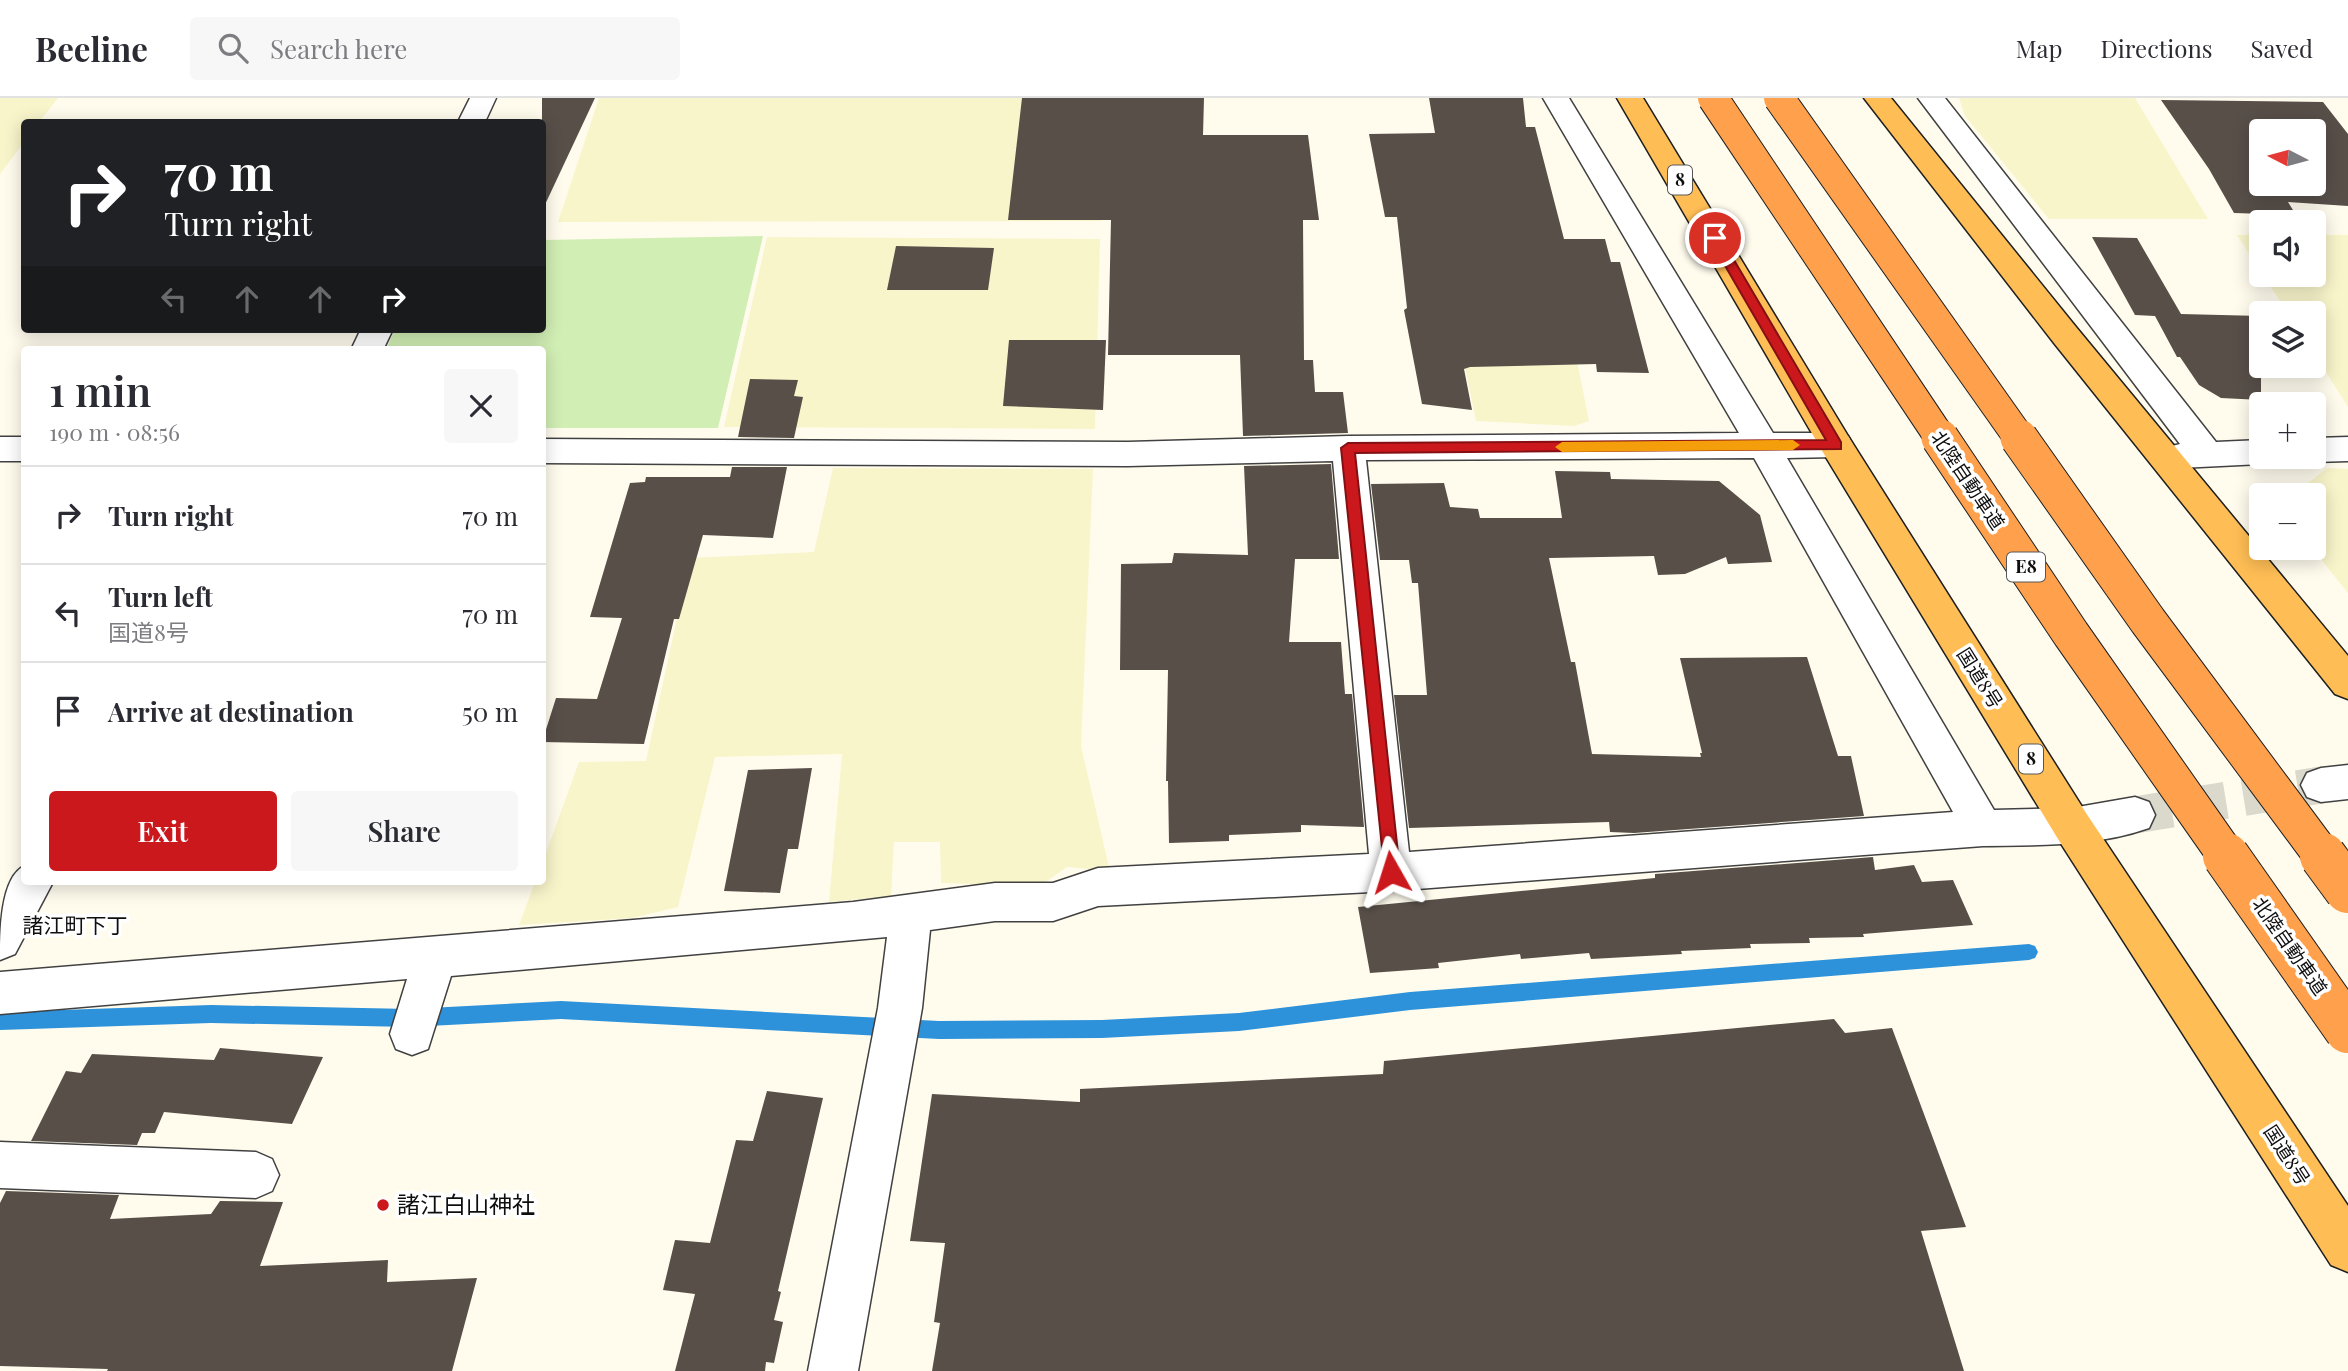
<!DOCTYPE html>
<meta charset="utf-8">
<style>
:root{--surface:#fff;--page:#f7f7f7;--text:#2b2b33;--muted:#7c7c81;--line:#e1e1e2;--accent:#cb181d}
body{margin:0;font-family:"Playfair Display","Noto Sans JP",serif;background:var(--page);color:var(--text);height:100vh;display:flex;flex-direction:column;font-size:26px;white-space:nowrap}
*{box-sizing:border-box;margin:0}
p{font-size:23px;color:var(--muted)}
.icon{flex:none;width:38px;height:38px;fill:none;stroke:currentColor;stroke-width:2;stroke-linecap:round;stroke-linejoin:round}
.map{position:relative;flex:1;overflow:hidden}
.panel{position:absolute;left:21px;top:248px;width:525px;height:539px;display:flex;flex-direction:column;background:var(--surface);border-radius:7px;box-shadow:0 4px 18px #0003}
.panel>*{flex:none}
.banner{position:absolute;left:21px;top:21px;width:525px;height:214px;border-radius:7px;box-shadow:0 4px 18px #0003;background:#202124;color:#fff;overflow:hidden}
.needle{width:46px;rotate:276deg}
.fabs{position:absolute;left:2249px;top:21px;display:grid;gap:14px}
.fabs a{display:grid;place-items:center;width:77px;height:77px;border-radius:7px;background:var(--surface);box-shadow:0 4px 18px #0003;font-size:35px}
.pin{position:absolute;display:grid;place-items:center;width:60px;height:60px;color:#fff;margin:-30px;border:4px solid #fff;border-radius:50%;box-shadow:0 2px 7px #0007}
.me{position:absolute;width:77px;margin:-38px;rotate:354deg;stroke-linejoin:round;filter:drop-shadow(0 0 5px #0008)}
.turn{display:flex;align-items:center;gap:24px;height:147px;padding:0 28px;font-size:32px}
.turn .icon{width:91px;height:91px;stroke-width:2.5}
.turn b{display:block;font-size:49px;line-height:60px}
.lanes{display:flex;align-items:center;height:66px;padding:0 28px;background:#0003;justify-content:center;gap:35px;direction:ltr}
.lanes .off{opacity:.35}
.round{display:grid;place-items:center;flex:none;width:74px;height:74px;border-radius:7px;background:var(--page)}
.headline{display:flex;align-items:center;justify-content:space-between;height:119px;padding:0 28px}
h1{font-size:42px;font-weight:600;line-height:52px}
.cta{display:flex;gap:14px;margin-top:auto;padding:14px 28px}
.cta a{flex:1;height:80px;border-radius:7px;background:var(--accent);color:#fff;font-size:28px;font-weight:600;line-height:80px;text-align:center}
.cta a+a{background:var(--page);color:var(--text)}
ul{padding:0;list-style:none}
li{display:flex;align-items:center;gap:21px;height:98px;padding:0 28px;border-top:2px solid var(--line)}
li div{flex:1}
li b{display:block;font-size:26px}
li em{font-style:normal}
header{display:flex;align-items:center;gap:42px;box-sizing:border-box;height:98px;padding:0 35px;background:var(--surface);border-bottom:2px solid var(--line)}
header strong{font-size:33px}
nav{display:flex;gap:38px;margin-inline-start:auto;font-size:24px}
.search{width:490px;height:63px;background:var(--page);display:flex;align-items:center;gap:18px;box-sizing:border-box;padding:0 24px;border-radius:7px;color:var(--muted);font-size:26px}
.map>svg:first-child{display:block}
.farmland{fill:#f8f5cb}
.green{fill:#d1eeb4}
.lines{fill:none;stroke-linecap:round;stroke-linejoin:round}
.stream{fill:#2d92da;fill-rule:evenodd}
.building{fill:#584f49;fill-rule:evenodd}
.minor-tunnel{stroke:#dbd8cc;stroke-width:37;stroke-dasharray:37 18;stroke-linecap:butt}
.minor-casing{stroke:#414141;stroke-width:3}
.trunk-casing{stroke:#1f1f1f;stroke-width:3}
.minor{fill:#fff;fill-rule:evenodd}
.trunk{fill:#ffbe55;fill-rule:evenodd}
.motorway-bridge-far2-casing{stroke:#1f1f1f;stroke-width:32;stroke-linecap:butt}
.motorway-bridge-far1-casing{stroke:#1f1f1f;stroke-width:39;stroke-linecap:butt}
.motorway-bridge-casing{stroke:#1f1f1f;stroke-width:48;stroke-linecap:butt}
.motorway-bridge-far2{stroke:#ffa14c;stroke-width:30}
.motorway-bridge-far1{stroke:#ffa14c;stroke-width:37}
.motorway-bridge{stroke:#ffa14c;stroke-width:46}
.route{fill:#cb181d;stroke:#841013;stroke-width:2}
.slow{fill:#f59e0b}
.poi-dot{fill:#cb181d;stroke:#fff;stroke-width:2.5}
.labels{text-anchor:middle;stroke-width:7;stroke-linejoin:round;paint-order:stroke}
.shield{fill:#fff;stroke:#565656;stroke-width:2}
.shield-label{font-size:18px;font-weight:bold;fill:#0e0e0e}
.street-label{font-size:19px;fill:#0e0e0e;stroke:#fff}
.neighbourhood-label{font-size:21px;fill:#0e0e0e;stroke:#fff}
.near-poi-label{font-size:23px;fill:#0e0e0e;stroke:#fff;text-anchor:start}
</style>
<header>
<strong>Beeline</strong>
<div class="search"><svg class="icon" aria-label="search" viewBox="0 0 24 24"><circle cx="10" cy="10" r="6"/><path d="M15 15l6 6"/></svg>Search here</div>
<nav><a>Map</a><a>Directions</a><a>Saved</a></nav>
</header>
<div class="map">
<svg width="2348" height="1273" viewBox="0 0 2348 1273">
<rect width="100%" height="100%" fill="#fffcee"/>
<!-- farmland -->
<g class="farmland">
<polygon points="0,0 58,0 39,24 24,24 24,44 0,76"/>
<polygon points="599,0 1106,0 1101,123 558,124"/>
<polygon points="1959,0 2135,0 2208,121 2049,121 1965,18"/>
<polygon points="2237,137 2261,137 2261,174"/>
<polygon points="2314,137 2348,137 2348,309 2314,255 2314,215 2288,215 2263,177 2314,177"/>
<polygon points="767,139 1100,141 1095,331 724,329"/>
<polygon points="1553,143 1589,323 1574,328 1476,323 1441,151"/>
<polygon points="833,370 1093,371 1081,648 1110,773 1067,769 1040,788 941,785 940,744 894,744 891,798 829,804 842,656 715,659 678,809 632,820 519,827 535,784 542,784 543,763 579,664 646,663 690,460 814,454"/>
<polygon points="2327,370 2348,371 2348,495 2312,450 2314,397 2293,397"/>
</g>
<!-- green -->
<polygon class="green" points="763,138 718,330 543,330 542,252 386,252 395,231 542,231 543,142"/>
<g class="lines">
<!-- stream -->
<polygon class="stream" points="2029,846 2035,848 2038,854 2035,860 2029,862 1410,912 1239,933 1102,940 939,941 561,921 410,929 211,925 0,932 0,914 211,907 410,911 561,903 939,923 1102,922 1239,915 1410,894"/>
</g>
<!-- building -->
<g class="building">
<polygon points="542,0 595,0 542,113"/>
<polygon points="1022,0 1204,0 1203,37 1308,37 1319,122 1303,122 1304,262 1313,262 1315,294 1343,294 1348,335 1243,338 1240,257 1108,257 1111,122 1008,122"/>
<polygon points="1429,0 1523,0 1526,29 1535,29 1564,141 1605,141 1611,164 1620,164 1649,275 1597,274 1596,266 1470,269 1464,271 1472,312 1422,306 1404,212 1407,210 1397,119 1385,119 1369,36 1435,35"/>
<path d="M2161,2L2323,4L2348,36V108L2288,104L2296,117L2234,115L2209,71ZM2261,33H2314V86H2261Z"/>
<polygon points="2092,139 2137,140 2181,216 2261,218 2261,302 2221,300 2199,287 2180,259 2177,259 2155,218 2135,217"/>
<polygon points="896,148 994,150 988,192 887,192"/>
<polygon points="1009,242 1106,242 1103,312 1003,308"/>
<polygon points="750,281 798,282 794,298 803,299 794,340 738,339"/>
<polygon points="1331,366 1339,461 1295,461 1289,544 1341,544 1345,596 1352,596 1364,729 1301,727 1301,734 1229,737 1229,743 1169,745 1168,683 1166,683 1168,572 1120,572 1121,466 1172,465 1174,455 1248,457 1244,368"/>
<polygon points="732,369 787,369 773,440 703,437 679,521 674,521 644,646 542,644 556,600 597,601 622,520 590,519 630,385 645,384 646,379 730,379"/>
<polygon points="1555,373 1610,374 1611,381 1719,383 1760,417 1772,464 1728,466 1726,459 1685,476 1658,477 1654,458 1549,460 1571,564 1575,564 1592,656 1701,659 1700,655 1702,655 1680,560 1807,559 1838,658 1851,658 1864,718 1634,735 1610,734 1609,724 1409,730 1394,597 1427,597 1418,485 1412,485 1409,462 1380,462 1371,386 1444,385 1450,409 1478,411 1480,420 1562,420"/>
<polygon points="812,670 798,751 788,751 780,795 724,793 748,672"/>
<polygon points="1873,759 1875,772 1914,767 1922,784 1953,782 1973,827 1863,836 1864,839 1809,840 1810,845 1750,846 1751,850 1681,853 1682,856 1591,861 1589,855 1521,861 1520,856 1438,865 1439,870 1370,875 1358,809 1655,780 1655,776"/>
<polygon points="1834,921 1845,935 1892,930 1966,1129 1921,1133 1964,1273 932,1273 940,1225 934,1224 945,1145 910,1143 932,996 1080,1004 1080,991 1383,976 1384,963"/>
<polygon points="220,950 323,959 292,1026 164,1014 155,1035 142,1035 137,1047 31,1043 66,973 81,975 92,956 214,962"/>
<polygon points="767,993 823,1000 778,1193 781,1194 774,1222 783,1224 774,1265 766,1264 765,1273 675,1273 695,1196 663,1192 675,1142 710,1145 736,1042 753,1043"/>
<polygon points="6,1093 119,1097 110,1121 211,1116 220,1103 283,1104 260,1168 388,1162 387,1184 477,1180 452,1273 107,1273 108,1271 0,1268 0,1105"/>
</g>
<g class="lines">
<!-- minor-tunnel -->
<polyline class="minor-tunnel" points="2135,717 2321,687"/>
<!-- minor casing -->
<g class="minor-casing">
<g id="minor">
<polygon points="470,0 496,0 485,24 458,24"/>
<path d="M1543,0H1569L1773,335H1836L1848,338L1853,347L1848,356L1836,359L1787,360L1994,712L2072,710L2135,699L2149,704L2155,717L2149,730C2096,749 2038,747 1983,748L1391,793L1098,808L1053,823H995L930,832L922,910L858,1273H808L878,910L887,839L451,878L428,951L412,957L396,951L390,936L407,881L0,916V874L853,804L995,785H1053L1098,770L1369,756L1333,363L1128,368L542,365V341L1128,344L1348,338L1739,335ZM1754,360L1953,714L1409,754L1366,362Z"/>
<polygon points="1918,0 1945,0 2216,344 2261,342 2261,359 2275,359 2273,363 2261,366 2180,370 2168,367 2163,358 2168,349 2180,346"/>
<polygon points="361,231 393,231 383,252 351,252"/>
<rect x="0" y="339" width="24" height="24"/>
<polygon points="2348,339 2348,363 2314,364 2301,359 2314,359 2314,340"/>
<polygon points="2348,667 2348,701 2321,704 2307,699 2301,687 2307,675 2321,670"/>
<path d="M24,768V784H53L15,856L0,862C0,835 0,780 24,768Z"/>
<polygon points="0,1044 256,1054 272,1061 279,1077 272,1093 256,1100 0,1090"/>
</g>
</g>
<!-- trunk casing -->
<g class="trunk-casing">
<g id="trunk">
<polygon points="1617,0 1643,0 1848,338 2086,715 2348,1108 2348,1174 2331,1167 2058,741 1824,356"/>
<polygon points="1864,0 1891,0 2076,229 2348,558 2348,601 2335,596 2054,245"/>
</g>
</g>
<!-- minor -->
<use href="#minor" class="minor"/>
<!-- trunk -->
<use href="#trunk" class="trunk"/>
<!-- motorway-bridge-far2 casing -->
<g class="motorway-bridge-far2-casing">
<g id="motorway-bridge-far2">
<polyline points="1713,0 1941,341"/>
<polyline points="1779,0 2020,341"/>
</g>
</g>
<!-- motorway-bridge-far1 casing -->
<g class="motorway-bridge-far1-casing">
<g id="motorway-bridge-far1">
<polyline points="1940,340 2071,536 2228,760"/>
<polyline points="2019,340 2148,523 2324,760"/>
</g>
</g>
<!-- motorway-bridge casing -->
<g class="motorway-bridge-casing">
<g id="motorway-bridge">
<polyline points="2226,758 2348,932"/>
<polyline points="2323,758 2348,792"/>
</g>
</g>
<!-- motorway-bridge-far2 -->
<use href="#motorway-bridge-far2" class="motorway-bridge-far2"/>
<!-- motorway-bridge-far1 -->
<use href="#motorway-bridge-far1" class="motorway-bridge-far1"/>
<!-- motorway-bridge -->
<use href="#motorway-bridge" class="motorway-bridge"/>
</g>
<!-- route -->
<polygon class="route" points="1715,136 1721,140 1841,344 1841,351 1355,355 1400,774 1397,779 1391,781 1385,779 1341,350 1348,345 1826,342 1709,140"/>
<!-- slow -->
<polygon class="slow" points="1793,342 1800,347 1793,352 1562,354 1555,349 1562,344"/>
<!-- markers -->
<circle class="poi-dot" cx="383" cy="1107" r="7"/>
<g class="labels">
<!-- shield labels -->
<g class="shield">
<rect x="1668" y="67.5" width="24" height="29" rx="5"/>
<rect x="2007" y="454.5" width="38" height="29" rx="5"/>
<rect x="2019" y="646.5" width="24" height="29" rx="5"/>
</g>
<g class="shield-label">
<text x="1680" y="88">8</text>
<text x="2026" y="475">E8</text>
<text x="2031" y="667">8</text>
</g>
<!-- street labels -->
<g class="street-label">
<text transform="translate(1968 382) rotate(56)" y="7">北陸自動車道</text>
<text transform="translate(1980 580) rotate(58)" y="7">国道8号</text>
<text transform="translate(2290 848) rotate(55)" y="7">北陸自動車道</text>
<text transform="translate(2287 1057) rotate(57)" y="7">国道8号</text>
</g>
<!-- neighbourhood labels -->
<g class="neighbourhood-label">
<text x="75" y="835">諸江町下丁</text>
</g>
<!-- near-poi labels -->
<g class="near-poi-label">
<text x="397" y="1115">諸江白山神社</text>
</g>
</g>
</svg>
<div class="fabs">
<a><svg class="needle" viewBox="-14 -14 28 28"><path d="M0-13l5 13h-10z" fill="#e53935"/><path d="M0 13l5-13h-10z" fill="#7c7c81"/></svg></a>
<a><svg class="icon" aria-label="sound" viewBox="0 0 24 24"><path d="M4 9h4l5-4v14l-5-4H4zM17 9q2 3 0 6"/></svg></a>
<a><svg class="icon" aria-label="layers" viewBox="0 0 24 24"><path d="M12 4l9 5-9 5-9-5zM3 14l9 5 9-5"/></svg></a>
<a>+</a>
<a>−</a>
</div>
<div class="pin" style="left:1715px;top:140px;background:#d93025"><svg class="icon" aria-label="arrive" viewBox="0 0 24 24"><path d="M6 21V4h12l-3 4 3 4H6"/></svg></div>
<svg class="me" style="left:1391px;top:774px" viewBox="-20 -20 40 40"><path d="M0-17L14 15 0 8-14 15z" fill="#cb181d" stroke="#fff" stroke-width="4"/></svg>
<div class="banner">
<div class="turn"><svg class="icon" aria-label="right" viewBox="0 0 24 24"><path d="M7 20v-9h11M14 6l5 5-5 5"/></svg><div><b>70 m</b>Turn right</div></div>
<div class="lanes"><svg class="icon off" aria-label="left" viewBox="0 0 24 24"><path d="M17 20v-9H6M10 6l-5 5 5 5"/></svg><svg class="icon off" aria-label="ahead" viewBox="0 0 24 24"><path d="M12 20V5M6 11l6-6 6 6"/></svg><svg class="icon off" aria-label="ahead" viewBox="0 0 24 24"><path d="M12 20V5M6 11l6-6 6 6"/></svg><svg class="icon" aria-label="right" viewBox="0 0 24 24"><path d="M7 20v-9h11M14 6l5 5-5 5"/></svg></div>
</div>
<section class="panel">
<div class="headline"><div><h1>1 min</h1><p>190 m · 08:56</p></div><a class="round"><svg class="icon" aria-label="close" viewBox="0 0 24 24"><path d="M6 6l12 12M18 6L6 18"/></svg></a></div>
<ul>
<li><svg class="icon" aria-label="right" viewBox="0 0 24 24"><path d="M7 20v-9h11M14 6l5 5-5 5"/></svg><div><b>Turn right</b></div><em>70 m</em></li>
<li><svg class="icon" aria-label="left" viewBox="0 0 24 24"><path d="M17 20v-9H6M10 6l-5 5 5 5"/></svg><div><b>Turn left</b><p>国道8号</p></div><em>70 m</em></li>
<li><svg class="icon" aria-label="arrive" viewBox="0 0 24 24"><path d="M6 21V4h12l-3 4 3 4H6"/></svg><div><b>Arrive at destination</b></div><em>50 m</em></li>
</ul>
<div class="cta"><a>Exit</a><a>Share</a></div>
</section>
</div>
